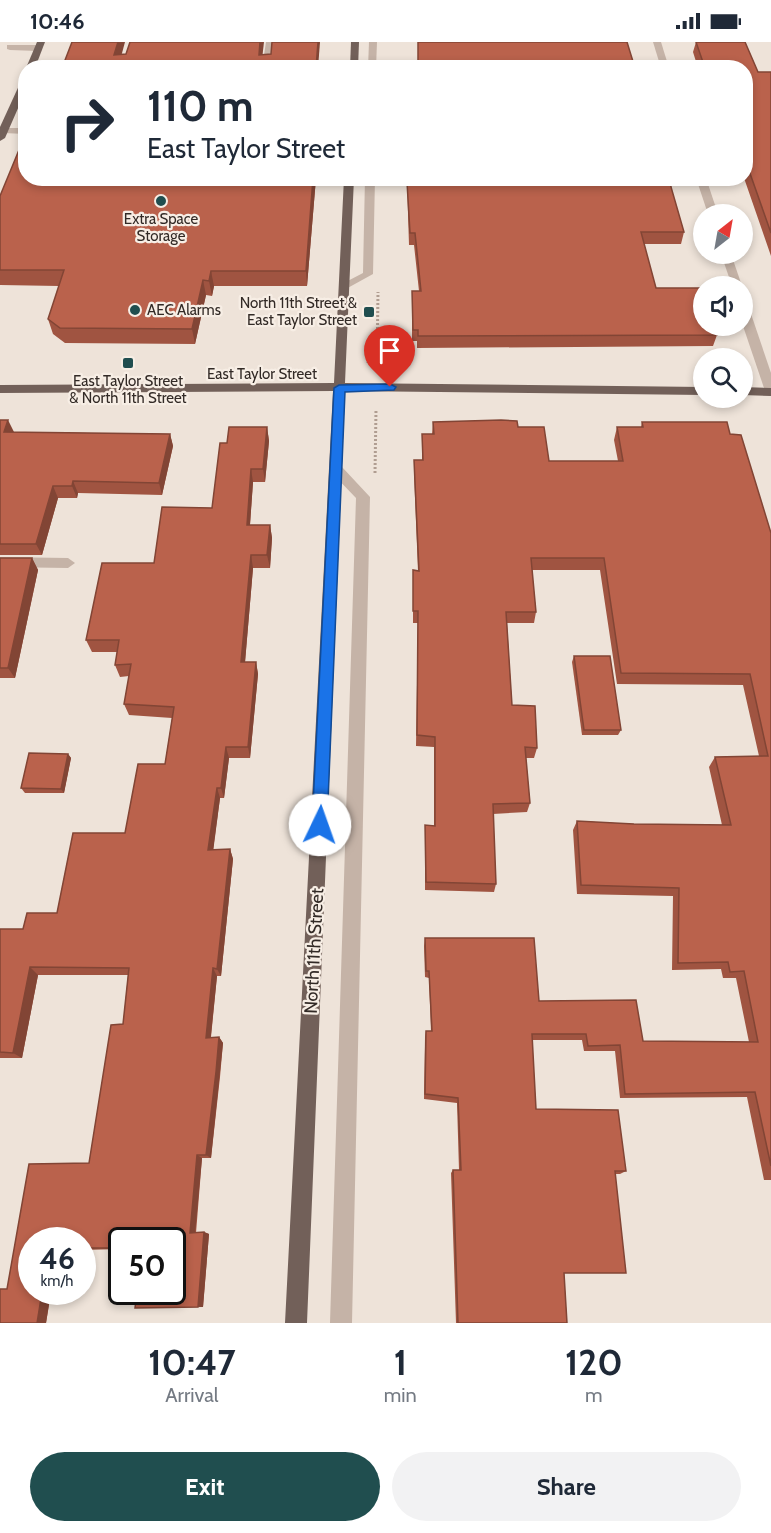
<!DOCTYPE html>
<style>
:root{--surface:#fff;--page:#f2f2f3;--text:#1f2937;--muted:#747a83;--accent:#204e4f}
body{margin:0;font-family:Cabin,sans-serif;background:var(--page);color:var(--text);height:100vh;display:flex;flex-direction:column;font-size:22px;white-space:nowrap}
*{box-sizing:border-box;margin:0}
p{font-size:20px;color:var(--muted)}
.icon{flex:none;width:33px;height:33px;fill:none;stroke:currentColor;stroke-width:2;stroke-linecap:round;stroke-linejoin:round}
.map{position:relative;height:1281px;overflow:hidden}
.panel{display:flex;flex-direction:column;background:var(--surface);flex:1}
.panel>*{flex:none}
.hud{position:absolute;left:18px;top:18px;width:735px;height:126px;border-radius:24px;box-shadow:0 3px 9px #0003;background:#fff;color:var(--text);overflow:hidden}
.needle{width:39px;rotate:31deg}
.buttons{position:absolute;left:693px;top:162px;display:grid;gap:12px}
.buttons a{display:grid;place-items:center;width:60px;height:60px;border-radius:50%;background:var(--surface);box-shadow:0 3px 9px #0003;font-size:30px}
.speed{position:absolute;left:18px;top:1185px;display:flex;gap:12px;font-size:30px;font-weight:700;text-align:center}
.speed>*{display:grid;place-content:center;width:78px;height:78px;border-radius:50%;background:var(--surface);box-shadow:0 3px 9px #0003;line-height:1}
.speed small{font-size:15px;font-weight:400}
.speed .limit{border:3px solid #111;border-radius:9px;background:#fff;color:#111}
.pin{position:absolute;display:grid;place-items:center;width:51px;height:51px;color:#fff;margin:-62px -26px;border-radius:50% 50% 50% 0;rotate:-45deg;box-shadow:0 0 6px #0007}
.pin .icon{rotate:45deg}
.me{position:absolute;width:66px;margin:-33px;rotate:3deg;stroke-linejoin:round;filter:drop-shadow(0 0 4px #0008)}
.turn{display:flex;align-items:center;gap:21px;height:126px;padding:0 30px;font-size:27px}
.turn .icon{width:78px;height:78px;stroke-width:2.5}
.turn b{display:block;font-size:42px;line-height:51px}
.eta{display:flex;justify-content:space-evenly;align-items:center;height:102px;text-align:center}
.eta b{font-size:36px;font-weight:800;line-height:42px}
.button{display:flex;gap:12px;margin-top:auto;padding:12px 30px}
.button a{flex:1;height:69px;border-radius:36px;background:var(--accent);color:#fff;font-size:24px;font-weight:800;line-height:69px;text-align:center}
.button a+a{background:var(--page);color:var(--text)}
.status{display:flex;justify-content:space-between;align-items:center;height:42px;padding:0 30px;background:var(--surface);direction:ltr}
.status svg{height:16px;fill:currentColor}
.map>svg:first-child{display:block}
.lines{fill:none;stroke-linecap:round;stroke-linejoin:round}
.path{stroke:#b09d91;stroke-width:3;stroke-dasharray:2 2;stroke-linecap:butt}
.minor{fill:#c5b3a7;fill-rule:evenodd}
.major{fill:#726059;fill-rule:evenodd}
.wall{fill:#a05441}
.shaded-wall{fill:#824535}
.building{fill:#ba624c;stroke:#824535;stroke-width:1.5}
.route{fill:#1a73e8;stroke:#114b97;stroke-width:1.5}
.poi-dot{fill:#204e4f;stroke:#f7eee5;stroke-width:2}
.labels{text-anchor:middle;stroke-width:4.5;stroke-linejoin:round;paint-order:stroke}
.far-poi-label{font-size:15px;fill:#322a26;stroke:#f7eee5}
.far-street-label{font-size:15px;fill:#322a26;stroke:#f7eee5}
.street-label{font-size:18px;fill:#322a26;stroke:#f7eee5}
</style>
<div class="status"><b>10:46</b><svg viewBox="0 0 49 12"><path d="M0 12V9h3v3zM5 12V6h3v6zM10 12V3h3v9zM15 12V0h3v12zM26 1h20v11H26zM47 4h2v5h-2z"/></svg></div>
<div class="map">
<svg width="771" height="1281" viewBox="0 0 771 1281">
<rect width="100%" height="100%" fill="#eee3d9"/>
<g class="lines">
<!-- path -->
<g class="path">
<polyline points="368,308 368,321"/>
<polyline points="377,323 378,250"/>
<polyline points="375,431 376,367"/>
</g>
<!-- minor -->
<g class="minor">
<polygon points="266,0 274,0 270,26 262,26"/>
<polygon points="369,0 377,0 376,26 368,26"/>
<polygon points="653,0 661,0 669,26 661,26"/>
<polygon points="7,3 38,3 42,6 38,9 10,8 7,7"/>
<polygon points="0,86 26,86 26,92 3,91 0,90"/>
<polygon points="365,136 375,136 373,232 344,248 339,245 340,243 363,231"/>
<polygon points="696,136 706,136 718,172 708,172"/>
<polygon points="721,212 731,212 742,244 732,244"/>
<polygon points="742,260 748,263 771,331 771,353 765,349 742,281"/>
<polygon points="337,423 342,425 370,455 352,1281 330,1281 356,456 332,431 331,428 332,425"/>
<polygon points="0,515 68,516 75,521 68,526 0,525"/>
</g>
<!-- major -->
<g class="major">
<polygon points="37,0 45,0 35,26 26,26"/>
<polygon points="351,0 359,0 358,26 350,26"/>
<polygon points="26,34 26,48 5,96 0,99 0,85 22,37"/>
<polygon points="344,136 354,136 345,341 704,345 704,353 345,349 307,1281 285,1281 333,349 0,351 0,343 334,341"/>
<polygon points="742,345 771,346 771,354 742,353"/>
</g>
</g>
<!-- wall -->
<g class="wall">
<polygon points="696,0 745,0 758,30 771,30 771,214 744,136 746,136 746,26 698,26 693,10"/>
<polygon points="26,136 316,136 307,244 214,244 212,254 206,253 195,302 65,301 53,292 48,277 59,244 0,243 0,154"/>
<polygon points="421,136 673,136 671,146 684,190 681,202 644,202 656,246 717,293 713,304 417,306 417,299 412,299 412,249 419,249 414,203 409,203 407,140 421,140"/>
<polygon points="0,378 13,390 170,392 173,404 162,453 78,451 77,456 58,456 42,513 0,513"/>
<polygon points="433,380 518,385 549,419 618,419 614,398 617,385 641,385 642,380 730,392 771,491 771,1138 764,1138 747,1055 620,1056 615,1009 584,1009 582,998 532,998 536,1067 626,1129 620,1132 615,1132 626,1231 564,1231 567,1281 456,1281 451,1131 453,1128 459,1128 457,1061 424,1057 425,995 426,989 431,989 429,936 425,935 424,904 425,896 539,959 643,999 749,1000 736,936 723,936 721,927 672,928 673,854 577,852 573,788 577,779 634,782 722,783 709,725 715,715 759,714 743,643 617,642 600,528 532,528 536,570 534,581 507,581 512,663 537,706 534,716 526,716 530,761 527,770 493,772 496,842 494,850 425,848 425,783 434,784 434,705 416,704 418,581 413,581 413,528 418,529 414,431 414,418 422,418 422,392 432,392"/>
<polygon points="229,385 267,385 269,399 265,440 253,440 250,483 270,483 272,496 270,526 253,526 245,620 256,620 258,632 250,716 229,716 224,756 220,756 213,808 230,807 233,817 221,934 217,934 211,995 219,995 223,1001 220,1035 211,1116 202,1116 196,1191 204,1190 209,1192 203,1265 135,1266 137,1250 172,1250 172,1198 122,1198 122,1207 82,1208 82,1198 32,1198 32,1250 51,1250 46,1281 0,1281 0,1247 7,1247 29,1122 89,1121 111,983 123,982 128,933 38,933 22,1016 0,1016 0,887 23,887 27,871 57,871 73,791 125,791 138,722 165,722 172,676 129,673 124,662 129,634 120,635 115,623 117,610 92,610 86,598 102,521 154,521 162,465 212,466 220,401 227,401"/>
<polygon points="0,516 32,516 38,528 15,636 0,636"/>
<polygon points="574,614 621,688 618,693 582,693 572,620"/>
<polygon points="68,712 71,716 64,751 25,751 21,746"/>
</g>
<!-- shaded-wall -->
<g class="shaded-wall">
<polygon points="118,0 125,0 118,26 114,13"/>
<polygon points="260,0 264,0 261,26 259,13"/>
<polygon points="318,0 320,0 318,26 316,26"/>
<polygon points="313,136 316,136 307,244 306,229"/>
<polygon points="211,229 214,244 212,254 209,239"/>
<polygon points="203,238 206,253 195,302 192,287"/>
<polygon points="8,378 14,390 4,390"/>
<polygon points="267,385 269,399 265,440 263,427"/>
<polygon points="170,392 173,404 162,453 159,441"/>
<polygon points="251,427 253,440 249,496 247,483"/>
<polygon points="73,439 78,451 77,456 72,444"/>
<polygon points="53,444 58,456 42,513 36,502"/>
<polygon points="270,483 272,496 270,526 267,513"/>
<polygon points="251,513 253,526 244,632 241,620"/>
<polygon points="32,516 38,528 15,636 8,626"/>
<polygon points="256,620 258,632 250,716 248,705"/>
<polygon points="226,705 229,716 224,756 221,746"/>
<polygon points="68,712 71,716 64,751 61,747"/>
<polygon points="217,746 220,756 212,818 208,808"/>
<polygon points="230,807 233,817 221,934 217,927"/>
<polygon points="30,925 38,933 22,1016 13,1011"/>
<polygon points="213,926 217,934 210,1002 206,996"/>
<polygon points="219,995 223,1001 211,1116 206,1113"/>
<polygon points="197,1113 202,1116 195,1192 190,1191"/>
<polygon points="204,1190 209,1192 203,1265 198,1265"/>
<polygon points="42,1250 51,1250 46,1281 37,1281"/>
</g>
<!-- building -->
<g class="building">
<polygon points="72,0 118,0 114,13 126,12 130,0 260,0 259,13 271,12 272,0 318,0 316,26 62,26"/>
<polygon points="418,0 627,0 635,26 418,26"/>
<polygon points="696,0 745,0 758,30 771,30 771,191 746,120 746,26 705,26"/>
<polygon points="26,91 26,136 313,136 306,229 211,229 209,239 203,238 192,287 60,286 48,277 64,228 0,228 0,154"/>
<polygon points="422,136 673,136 673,138 669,138 684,190 641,190 656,246 702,246 704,251 704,284 714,284 717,293 418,294 418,288 413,288 412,249 421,249 415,191 410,191 407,140 422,140"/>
<polygon points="0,378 8,378 4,390 170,392 159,441 73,439 72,444 53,444 36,502 0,502"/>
<polygon points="501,378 517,379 518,385 544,385 549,419 623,419 617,385 643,385 642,380 727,380 730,392 741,393 771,491 771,1124 755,1050 625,1052 620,1003 588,1004 586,992 532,992 536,1067 618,1068 626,1129 615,1129 626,1231 564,1231 567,1281 458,1281 453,1128 461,1128 458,1056 425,1052 426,989 432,989 429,929 426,929 425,896 534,896 539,959 636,958 643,999 758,1000 744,929 730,930 728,920 678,921 679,846 581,843 577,779 634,782 731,783 715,715 768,714 750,632 621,631 604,516 531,516 536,570 506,570 512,663 535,664 537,706 525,705 530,761 493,762 496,842 426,840 425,783 435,784 435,695 417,693 418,569 413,569 413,528 419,529 414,418 423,418 422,392 434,392 433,380"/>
<polygon points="229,385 267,385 263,427 251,427 247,483 270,483 267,513 251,513 241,620 256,620 248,705 226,705 221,746 217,746 208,808 230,807 217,927 213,926 206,996 219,995 216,1030 206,1113 197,1113 190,1191 204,1190 198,1265 135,1266 137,1250 172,1250 172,1198 122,1198 122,1206 82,1206 82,1198 32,1198 32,1250 42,1250 37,1281 0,1281 0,1247 7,1247 29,1122 89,1121 111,983 123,982 129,926 30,925 13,1011 0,1010 0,887 23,887 27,871 57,871 73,791 125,791 138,722 165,722 174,665 124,662 131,622 115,623 119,598 86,598 102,521 154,521 162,465 212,466 220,401 227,401"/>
<polygon points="0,516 32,516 8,626 0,626"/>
<polygon points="574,614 610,614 621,688 584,688"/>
<polygon points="29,711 68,712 61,747 21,746"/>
</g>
<!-- route -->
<polygon class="route" points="390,342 396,345 394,348 345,350 327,783 325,788 320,790 314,788 312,783 334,346 339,343"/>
<!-- markers -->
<g class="poi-dot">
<circle cx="161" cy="159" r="6"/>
<circle cx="135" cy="268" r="6"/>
<rect x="363" y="264" width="12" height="12" rx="3"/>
<rect x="122" y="315" width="12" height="12" rx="3"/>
</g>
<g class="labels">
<!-- far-poi labels -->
<g class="far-poi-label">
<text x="161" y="182">Extra Space<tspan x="161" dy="17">Storage</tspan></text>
<text x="357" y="266" text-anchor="end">North 11th Street &amp;<tspan x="357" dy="17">East Taylor Street</tspan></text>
<text x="147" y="273" text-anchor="start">AEC Alarms</text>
<text x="128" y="344">East Taylor Street<tspan x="128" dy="17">&amp; North 11th Street</tspan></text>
</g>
<!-- far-street labels -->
<g class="far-street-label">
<text x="262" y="337">East Taylor Street</text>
</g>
<!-- street labels -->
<g class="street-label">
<text transform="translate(314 909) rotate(-87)" y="6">North 11th Street</text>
</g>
</g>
</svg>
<div class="buttons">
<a><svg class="needle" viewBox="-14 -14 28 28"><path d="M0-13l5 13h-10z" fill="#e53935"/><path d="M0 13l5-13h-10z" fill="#747a83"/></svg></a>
<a><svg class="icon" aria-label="sound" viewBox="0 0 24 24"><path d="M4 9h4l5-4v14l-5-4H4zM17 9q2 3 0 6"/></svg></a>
<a><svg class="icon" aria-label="search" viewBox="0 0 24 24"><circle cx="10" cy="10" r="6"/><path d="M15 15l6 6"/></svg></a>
</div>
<div class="speed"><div>46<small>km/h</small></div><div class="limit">50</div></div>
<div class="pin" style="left:390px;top:345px;background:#d93025"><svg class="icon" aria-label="arrive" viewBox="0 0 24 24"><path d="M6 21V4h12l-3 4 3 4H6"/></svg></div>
<svg class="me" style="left:320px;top:783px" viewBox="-20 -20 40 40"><circle r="19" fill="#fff"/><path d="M0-13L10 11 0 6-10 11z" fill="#1a73e8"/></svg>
<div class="hud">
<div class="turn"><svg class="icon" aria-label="right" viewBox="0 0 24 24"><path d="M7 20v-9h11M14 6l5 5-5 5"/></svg><div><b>110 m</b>East Taylor Street</div></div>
</div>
</div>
<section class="panel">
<div class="eta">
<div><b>10:47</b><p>Arrival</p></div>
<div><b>1</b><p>min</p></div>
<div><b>120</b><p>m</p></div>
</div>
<div class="button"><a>Exit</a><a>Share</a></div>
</section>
